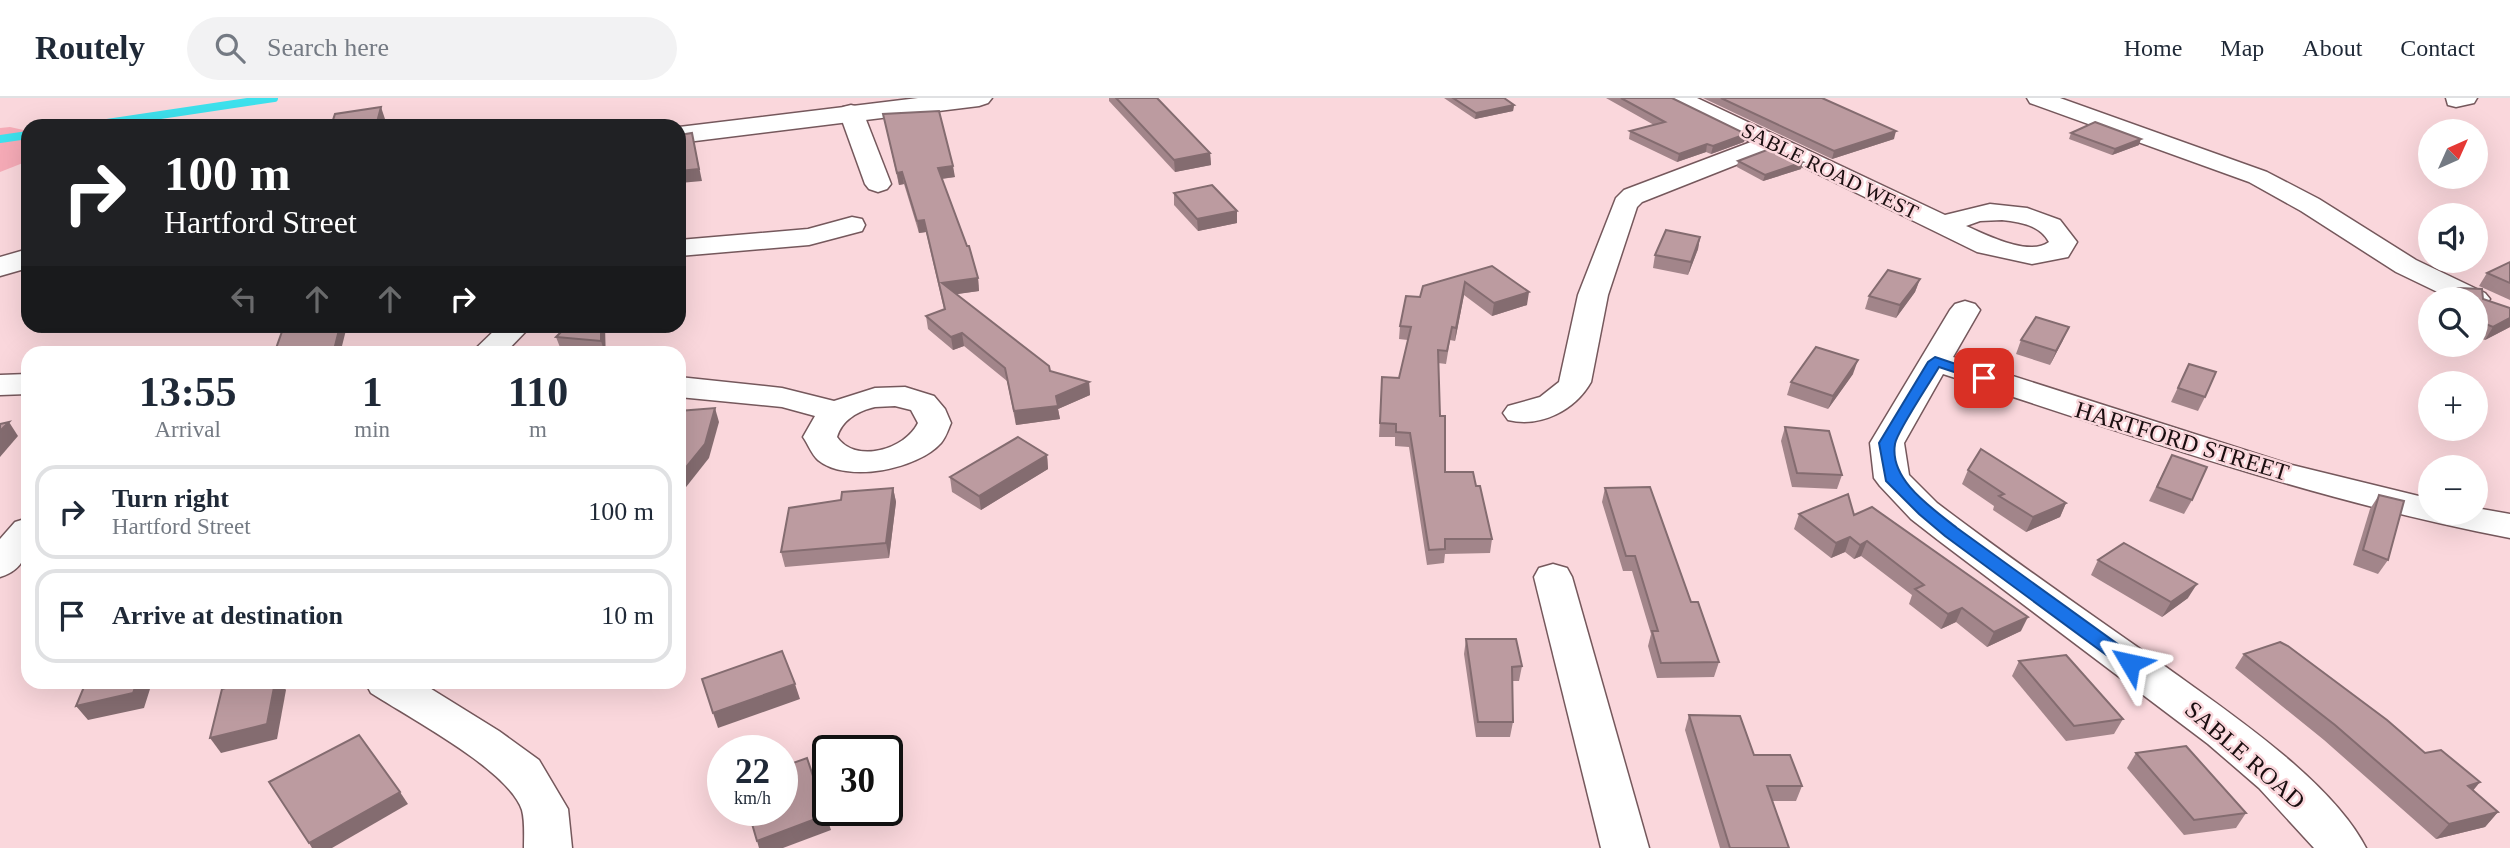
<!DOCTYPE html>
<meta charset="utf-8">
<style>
:root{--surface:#fff;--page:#f2f2f3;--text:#1f2937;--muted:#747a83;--line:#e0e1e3}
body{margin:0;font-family:Georgia,serif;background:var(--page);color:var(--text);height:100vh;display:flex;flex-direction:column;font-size:26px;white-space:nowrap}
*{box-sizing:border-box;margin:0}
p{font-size:23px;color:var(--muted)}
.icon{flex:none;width:38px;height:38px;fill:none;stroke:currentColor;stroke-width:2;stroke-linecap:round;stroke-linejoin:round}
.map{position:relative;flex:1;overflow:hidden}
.drawer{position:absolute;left:21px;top:248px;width:665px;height:343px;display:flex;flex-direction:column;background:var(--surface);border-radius:21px;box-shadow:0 7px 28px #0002}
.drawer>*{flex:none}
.hud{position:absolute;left:21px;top:21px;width:665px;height:214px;border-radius:21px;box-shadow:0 7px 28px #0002;background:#202124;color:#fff;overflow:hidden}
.needle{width:46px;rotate:45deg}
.tools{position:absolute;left:2418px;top:21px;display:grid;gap:14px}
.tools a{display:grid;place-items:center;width:70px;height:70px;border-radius:50%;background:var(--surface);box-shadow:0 7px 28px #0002;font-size:35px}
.speed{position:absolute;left:707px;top:637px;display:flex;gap:14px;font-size:35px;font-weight:700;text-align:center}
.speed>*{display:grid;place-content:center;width:91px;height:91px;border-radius:50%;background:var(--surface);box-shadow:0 7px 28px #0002;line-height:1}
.speed small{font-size:18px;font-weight:400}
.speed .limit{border:4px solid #111;border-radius:10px;background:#fff;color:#111}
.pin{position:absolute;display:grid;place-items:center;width:60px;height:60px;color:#fff;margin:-30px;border-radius:14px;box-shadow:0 4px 10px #0006}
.me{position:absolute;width:77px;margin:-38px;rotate:306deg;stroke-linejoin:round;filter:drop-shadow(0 0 5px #0008)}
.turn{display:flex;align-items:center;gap:24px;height:147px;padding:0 28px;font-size:32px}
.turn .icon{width:91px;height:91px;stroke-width:2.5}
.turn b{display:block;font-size:49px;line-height:60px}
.lanes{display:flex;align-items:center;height:66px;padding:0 28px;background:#0003;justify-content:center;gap:35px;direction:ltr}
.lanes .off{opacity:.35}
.eta{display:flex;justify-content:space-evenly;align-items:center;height:119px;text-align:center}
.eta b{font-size:42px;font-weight:700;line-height:49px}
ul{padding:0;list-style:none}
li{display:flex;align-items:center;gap:21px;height:94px;margin:0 14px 10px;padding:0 14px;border:4px solid var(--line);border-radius:21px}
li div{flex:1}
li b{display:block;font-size:26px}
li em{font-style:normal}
header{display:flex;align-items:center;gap:42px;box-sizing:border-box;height:98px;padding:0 35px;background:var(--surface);border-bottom:2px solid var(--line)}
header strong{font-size:33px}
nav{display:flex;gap:38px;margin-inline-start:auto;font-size:24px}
.search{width:490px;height:63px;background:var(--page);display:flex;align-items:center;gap:18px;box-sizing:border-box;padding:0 24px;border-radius:38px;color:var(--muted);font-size:26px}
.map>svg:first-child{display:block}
.green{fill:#f6abb7}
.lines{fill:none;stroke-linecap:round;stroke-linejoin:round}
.stream{stroke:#3ee1ed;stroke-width:8}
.minor-casing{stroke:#75585c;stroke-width:3}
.tertiary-casing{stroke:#75585c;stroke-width:3}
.minor{fill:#fff;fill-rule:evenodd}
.tertiary{fill:#fff;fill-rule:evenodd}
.wall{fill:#a2858a}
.shaded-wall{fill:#846c70}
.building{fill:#bc9ba0;stroke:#846c70;stroke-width:2}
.route{fill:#1a73e8;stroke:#114b97;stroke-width:2}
.labels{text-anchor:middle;stroke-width:5;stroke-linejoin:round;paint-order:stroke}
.far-street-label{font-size:21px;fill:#1a0e10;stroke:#fad7dc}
.street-label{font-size:24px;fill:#1a0e10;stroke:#fad7dc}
</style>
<header>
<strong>Routely</strong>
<div class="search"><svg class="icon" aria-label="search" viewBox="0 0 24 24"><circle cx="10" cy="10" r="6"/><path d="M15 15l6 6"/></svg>Search here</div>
<nav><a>Home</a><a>Map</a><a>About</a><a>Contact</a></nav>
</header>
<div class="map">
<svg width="2510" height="750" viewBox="0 0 2510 750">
<rect width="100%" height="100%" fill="#fad7dc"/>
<!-- green -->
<g class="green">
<polygon points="143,16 158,19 136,28 74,28"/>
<polygon points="10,29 28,33 28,63 0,74 0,30"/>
</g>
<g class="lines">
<!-- stream -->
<g class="stream">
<polyline points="87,28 274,0"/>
<polyline points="0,41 28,37"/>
</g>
<!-- minor casing -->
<g class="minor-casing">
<g id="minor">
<path d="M1668,0H1697L1945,117L1990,106L2027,110L2060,122L2077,144L2068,159L2032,166L1977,154L1771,53L1642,104L1637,109L1608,197L1591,284C1575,312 1541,330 1508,322L1503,315L1508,308L1540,299L1559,284L1578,197L1616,100L1624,92L1751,44L1671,5ZM2002,122C2020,124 2040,127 2049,144C2029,159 1987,137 1966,128L1980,123Z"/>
<polygon points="2027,0 2060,0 2267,74 2319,101 2416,162 2485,195 2490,201 2485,207 2476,209 2476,201 2452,201 2396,174 2301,113 2249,84 2030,5"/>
<polygon points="2446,0 2477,0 2474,5 2456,9 2448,7"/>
<polygon points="851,7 859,9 863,14 891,86 887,91 878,94 869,91 865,86 839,14 843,9"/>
<polygon points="852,119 862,121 865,127 862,133 809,147 679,158 679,142 808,131"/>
<path d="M1965,203L1975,206L1980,212L1953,259L2292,367L2431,401V415H2476V410L2510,416V440C2316,403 2131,337 1943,276L1904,345L1909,377L1937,405C2012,462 2089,515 2166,569C2227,613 2332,683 2366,750H2314L2259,690L2208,646L1938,442L1911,421L1880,388L1874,380L1870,345L1950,212L1955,206Z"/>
<polygon points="499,228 531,228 504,256 470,256"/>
<polygon points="28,276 28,296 0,297 0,277"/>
<path d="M679,279L782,290L834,303L875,290L905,289L934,298L945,311L951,325C948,332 946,339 941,345C918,371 847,386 818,362C812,357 808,346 803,339L815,318L782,309L679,299ZM875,309L895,308L911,312L918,325C905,352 855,366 837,339C842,322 858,313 875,309Z"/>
<path d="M28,420C28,447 30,470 0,479V441L15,424Z"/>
<polygon points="1553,466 1567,470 1572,479 1649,750 1601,750 1534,479 1539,470"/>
<path d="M365,584H420L499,633L539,662L568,711L572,750H524C524,739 525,723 522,712C509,672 408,619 371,595Z"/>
</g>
</g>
<!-- tertiary casing -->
<g class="tertiary-casing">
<g id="tertiary">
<polygon points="918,0 992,0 988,5 979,8 679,45 679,29"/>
<polygon points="28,151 28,170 0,178 0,159"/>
</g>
</g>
<!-- minor -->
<use href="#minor" class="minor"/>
<!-- tertiary -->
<use href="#tertiary" class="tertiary"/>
</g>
<!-- wall -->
<g class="wall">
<polygon points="1109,0 1157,0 1210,55 1211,67 1175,74 1109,3"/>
<polygon points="1444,0 1504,0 1514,7 1513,13 1475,21"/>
<polygon points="1606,0 1672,0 1746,36 1744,44 1711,56 1706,54 1677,64 1629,41 1630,33 1654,27"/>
<polygon points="1703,0 1822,0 1894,41 1832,61"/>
<polygon points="883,16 955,79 942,81 978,180 979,193 956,196 1050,273 1089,284 1090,297 1058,311 1060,321 1016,327 1007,283 964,248 953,252 928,231 926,218 944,211 926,134 919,135 904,86 899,87"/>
<polygon points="2071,35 2139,47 2112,57 2069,41"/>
<polygon points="1738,63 1801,71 1763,83 1737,69"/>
<polygon points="1174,95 1237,125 1198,133 1174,107"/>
<polygon points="1700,139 1698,151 1688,177 1653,170 1655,157"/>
<polygon points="2510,164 2510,202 2479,188 2487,175"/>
<polygon points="1492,168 1527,207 1492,218 1464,197 1455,243 1450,242 1446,266 1438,265 1440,318 1445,374 1476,388 1492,441 1490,455 1445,456 1444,465 1427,467 1409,349 1395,348 1395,339 1379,339 1382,279 1399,280 1408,242 1399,241 1400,228 1420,199"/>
<polygon points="1920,181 1915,194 1896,220 1865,211 1869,198"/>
<polygon points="2476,201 2483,201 2510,210 2510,229 2485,242 2476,239"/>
<polygon points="2431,204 2431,220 2423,217"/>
<polygon points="567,228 605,228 606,256 561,252 556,239"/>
<polygon points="2021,242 2063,242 2050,267 2016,256"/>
<polygon points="2189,266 2205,299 2198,313 2171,304"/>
<polygon points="1853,276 1828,311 1787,297 1791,284"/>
<polygon points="1785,329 1842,377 1837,391 1792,389 1781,343"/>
<polygon points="1047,357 1048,371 981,412 952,394 950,379"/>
<polygon points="2172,357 2192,402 2184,416 2149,403"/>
<polygon points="1968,372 2066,405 2060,419 2026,434 1993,412 1994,408 1962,386"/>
<polygon points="893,390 896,404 889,460 785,469 781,454 841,402"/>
<polygon points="1605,390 1691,504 1719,564 1714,579 1657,580 1648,548 1651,536 1632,473 1623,473 1602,404"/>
<polygon points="2379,397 2388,462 2378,476 2353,467 2370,411"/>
<polygon points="1799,416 1854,417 2021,533 1987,549 1956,524 1941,531 1909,506 1912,497 1861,458 1854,461 1845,454 1831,460 1794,431"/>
<polygon points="2098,462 2188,500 2162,519 2091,477"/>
<polygon points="1466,541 1522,568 1519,583 1512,583 1513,624 1510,639 1476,639 1464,556"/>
<polygon points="2244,556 2473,693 2498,714 2485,729 2436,741 2324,642 2235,570"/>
<polygon points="2019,563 2123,621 2114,636 2066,643 2012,578"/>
<polygon points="1689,617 1802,688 1796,703 1772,703 1789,750 1720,750 1685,632"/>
<polygon points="2136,655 2246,715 2236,730 2184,737 2127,670"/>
</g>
<!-- shaded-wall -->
<g class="shaded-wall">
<polygon points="1514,7 1513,13 1475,21 1476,15"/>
<polygon points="381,9 385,21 384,28 376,28"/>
<polygon points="1896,33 1894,41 1832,61 1834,53"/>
<polygon points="692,35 702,83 680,85 679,94 679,73"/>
<polygon points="1746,36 1744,44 1711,56 1713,48"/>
<polygon points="2141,41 2139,47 2112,57 2115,51"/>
<polygon points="1707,46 1706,54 1677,64 1679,56"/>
<polygon points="1210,55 1211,67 1175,74 1174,62"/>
<polygon points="1803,64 1801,71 1763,83 1765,77"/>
<polygon points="953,68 955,79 939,81 938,70"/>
<polygon points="902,74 904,86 899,87 897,75"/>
<polygon points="1237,113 1237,125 1198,133 1197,121"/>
<polygon points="924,122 926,134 919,135 917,123"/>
<polygon points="1700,139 1698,151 1688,177 1691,164"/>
<polygon points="978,180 979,193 944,198 942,185"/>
<polygon points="1920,181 1915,194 1896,220 1900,207"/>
<polygon points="1465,184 1464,197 1455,243 1456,230"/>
<polygon points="1529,194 1527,207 1492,218 1494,205"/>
<polygon points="2510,220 2510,229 2485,242 2493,229"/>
<polygon points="340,228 347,228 340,256 333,256"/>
<polygon points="601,228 605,228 605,256 601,243"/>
<polygon points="2069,229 2063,242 2050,267 2056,253"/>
<polygon points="962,235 964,248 953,252 951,239"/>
<polygon points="1858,262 1853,276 1828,311 1833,298"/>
<polygon points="1089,284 1090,297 1058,311 1060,321 1016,327 1014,313 1056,298"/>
<polygon points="715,310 719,324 709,360 679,398 679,378"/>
<polygon points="9,324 18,338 0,359 0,333"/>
<polygon points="1047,357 1048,371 981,412 979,398"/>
<polygon points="893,390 896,404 889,460 886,445"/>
<polygon points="2066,405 2060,419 2026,434 2033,419"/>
<polygon points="1850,439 1845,454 1831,460 1836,445"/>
<polygon points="1867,443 1861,458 1854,461 1860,447"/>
<polygon points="2197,486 2188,500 2162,519 2171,504"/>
<polygon points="1962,510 1956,524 1941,531 1948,516"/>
<polygon points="2028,519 2021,533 1987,549 1994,534"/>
<polygon points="137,584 170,584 169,587 150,591 144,610 88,622 76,608"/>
<polygon points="275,584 281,584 286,592 277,641 221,655 210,640"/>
<polygon points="795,586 800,601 718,630 713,615"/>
<polygon points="2480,684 2468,699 2468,688"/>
<polygon points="400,694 408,706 332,750 312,750 309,745"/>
<polygon points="2498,714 2485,729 2436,741 2449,726"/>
<polygon points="826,717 831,732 783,750 759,750 757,743"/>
</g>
<!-- building -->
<g class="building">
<polygon points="1116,0 1157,0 1210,55 1174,62"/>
<polygon points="1453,0 1504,0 1514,7 1476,15"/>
<polygon points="1621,0 1672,0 1746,36 1713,48 1707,46 1679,56 1630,33 1665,24"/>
<polygon points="1721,0 1822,0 1896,33 1834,53"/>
<polygon points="381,9 376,28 331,28 335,16"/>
<polygon points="939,13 953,68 938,70 967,148 969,148 978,180 942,185 1049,268 1050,273 1089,284 1056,298 1058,308 1014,313 1005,270 962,235 951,239 926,218 945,211 924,122 917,123 902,74 897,75 883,16"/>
<polygon points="2095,24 2141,41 2115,51 2071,35"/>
<polygon points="692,35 699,71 679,73 679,37"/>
<polygon points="1772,50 1803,64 1765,77 1738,63"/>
<polygon points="1212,87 1237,113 1197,121 1174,95"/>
<polygon points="1666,132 1700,139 1691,164 1655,157"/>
<polygon points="2510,164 2510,185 2487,175"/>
<polygon points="1492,168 1529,194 1494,205 1465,184 1456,230 1452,229 1447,253 1438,252 1440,318 1445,318 1445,374 1473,374 1476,388 1480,388 1492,441 1445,441 1445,451 1429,452 1410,335 1396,334 1396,326 1380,325 1382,279 1399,280 1411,229 1400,228 1406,198 1420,199 1423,188"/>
<polygon points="1888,172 1920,181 1900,207 1869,198"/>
<polygon points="2458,190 2482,191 2483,201 2510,210 2510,220 2493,229 2476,222 2476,201 2436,201"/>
<polygon points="2036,219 2069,229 2056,253 2021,242"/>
<polygon points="284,228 340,228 333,256 274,256"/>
<polygon points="567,228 601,228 601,243 556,239"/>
<polygon points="1816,249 1858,262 1833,298 1791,284"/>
<polygon points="2189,266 2216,274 2205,299 2178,290"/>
<polygon points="715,310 705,346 679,378 679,313"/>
<polygon points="9,324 0,333 0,326"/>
<polygon points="1785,329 1829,333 1842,377 1797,375"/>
<polygon points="1018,339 1047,357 979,398 950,379"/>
<polygon points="1981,351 2066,405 2033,419 1999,398 2004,396 1968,372"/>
<polygon points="2172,357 2207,369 2192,402 2157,389"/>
<polygon points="1650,389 1691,504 1698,504 1719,564 1661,565 1652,533 1658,533 1635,458 1626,458 1605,390"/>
<polygon points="893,390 886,445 781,454 789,410 841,402 842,394"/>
<polygon points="1848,396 1854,417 1872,409 2028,519 1994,534 1962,510 1948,516 1915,491 1924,487 1867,443 1860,447 1850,439 1836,445 1799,416"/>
<polygon points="2379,397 2404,403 2388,462 2363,452"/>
<polygon points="2124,445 2197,486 2171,504 2098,462"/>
<polygon points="1466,541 1516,541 1522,568 1512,569 1513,624 1478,624"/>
<polygon points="2280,544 2288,548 2387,622 2425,655 2441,652 2480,684 2468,688 2498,714 2449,726 2335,627 2244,556"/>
<polygon points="782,553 795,586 713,615 702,581"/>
<polygon points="2066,557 2123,621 2074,628 2019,563"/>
<polygon points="86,584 137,584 133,595 76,608"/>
<polygon points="247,584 275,584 267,626 210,640 222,591"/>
<polygon points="1689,617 1740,618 1754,657 1790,657 1802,688 1767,688 1789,750 1730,750"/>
<polygon points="359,637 400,694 309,745 269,684"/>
<polygon points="2186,648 2246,715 2194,722 2136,655"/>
<polygon points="807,660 826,717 757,743 748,712 782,712 782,669"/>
</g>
<!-- route -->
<path class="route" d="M1935,259L1989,277L1992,280L1984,284L1939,269C1931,283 1896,335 1895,346C1889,382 1932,410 1957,430L2137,560L2140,565L2137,570H2124L1945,438L1919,416L1886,383L1879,345L1928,264Z"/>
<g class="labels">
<!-- far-street labels -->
<g class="far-street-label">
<text transform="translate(1830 73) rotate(26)" y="7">SABLE ROAD WEST</text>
</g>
<!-- street labels -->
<g class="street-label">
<text transform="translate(2182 343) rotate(17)" y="8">HARTFORD STREET</text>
<text transform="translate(2245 657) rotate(41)" y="8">SABLE ROAD</text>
</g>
</g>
</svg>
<div class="tools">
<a><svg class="needle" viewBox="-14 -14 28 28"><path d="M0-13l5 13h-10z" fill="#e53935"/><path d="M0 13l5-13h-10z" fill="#747a83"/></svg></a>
<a><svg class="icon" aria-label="sound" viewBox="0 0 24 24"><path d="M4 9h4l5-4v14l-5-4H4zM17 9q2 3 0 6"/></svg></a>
<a><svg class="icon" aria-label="search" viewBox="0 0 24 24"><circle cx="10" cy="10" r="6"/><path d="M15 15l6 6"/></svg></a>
<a>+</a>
<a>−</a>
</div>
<div class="speed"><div>22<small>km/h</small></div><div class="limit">30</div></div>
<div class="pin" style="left:1984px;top:280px;background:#d93025"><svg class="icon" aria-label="arrive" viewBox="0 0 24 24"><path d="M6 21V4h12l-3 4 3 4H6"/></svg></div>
<svg class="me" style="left:2130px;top:565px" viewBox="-20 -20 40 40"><path d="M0-17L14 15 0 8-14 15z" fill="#1a73e8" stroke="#fff" stroke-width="4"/></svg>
<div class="hud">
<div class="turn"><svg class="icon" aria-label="right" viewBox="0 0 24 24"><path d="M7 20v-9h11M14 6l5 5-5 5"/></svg><div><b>100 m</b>Hartford Street</div></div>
<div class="lanes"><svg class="icon off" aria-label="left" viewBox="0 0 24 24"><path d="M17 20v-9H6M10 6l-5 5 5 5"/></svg><svg class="icon off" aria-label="ahead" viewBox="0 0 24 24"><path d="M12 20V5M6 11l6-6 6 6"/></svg><svg class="icon off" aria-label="ahead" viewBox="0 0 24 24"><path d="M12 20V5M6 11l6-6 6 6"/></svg><svg class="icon" aria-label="right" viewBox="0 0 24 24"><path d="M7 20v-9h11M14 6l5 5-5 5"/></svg></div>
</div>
<section class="drawer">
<div class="eta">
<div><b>13:55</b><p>Arrival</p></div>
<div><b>1</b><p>min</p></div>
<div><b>110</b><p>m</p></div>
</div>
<ul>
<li><svg class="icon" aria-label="right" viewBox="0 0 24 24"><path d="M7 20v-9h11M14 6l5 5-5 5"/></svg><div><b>Turn right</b><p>Hartford Street</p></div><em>100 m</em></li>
<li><svg class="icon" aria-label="arrive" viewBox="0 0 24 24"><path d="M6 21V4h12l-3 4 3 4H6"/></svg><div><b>Arrive at destination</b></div><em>10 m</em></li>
</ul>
</section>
</div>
